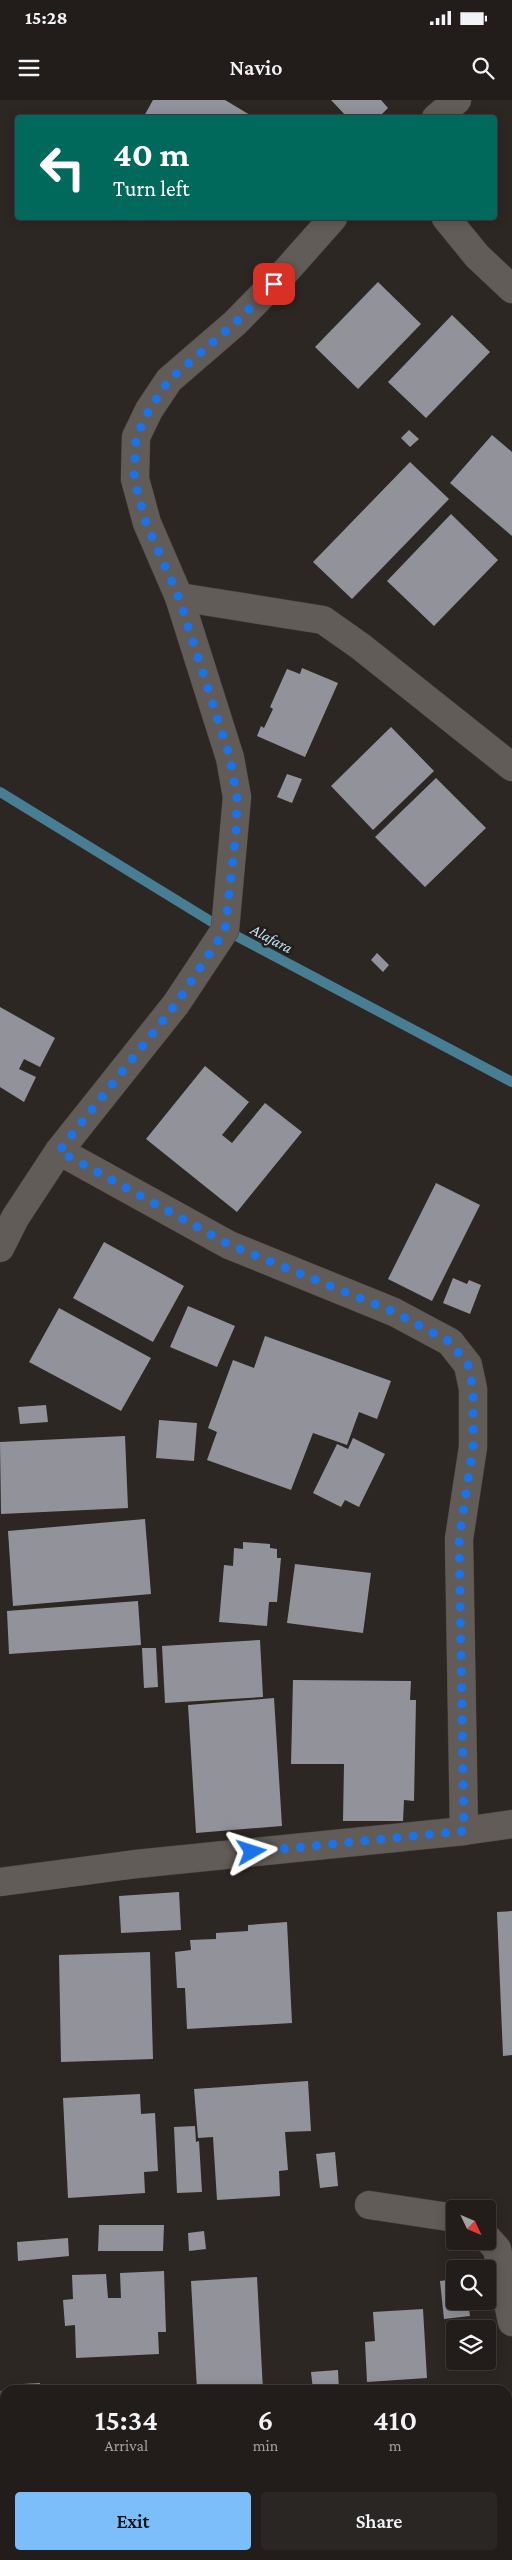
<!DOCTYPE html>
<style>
:root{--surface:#221d1b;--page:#2a2624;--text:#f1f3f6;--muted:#a2a2a3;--line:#3f3b3a;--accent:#7cbef9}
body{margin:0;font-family:"Crimson Pro",serif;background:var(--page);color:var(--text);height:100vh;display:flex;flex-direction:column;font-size:19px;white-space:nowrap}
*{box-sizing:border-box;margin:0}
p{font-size:16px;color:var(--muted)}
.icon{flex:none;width:28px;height:28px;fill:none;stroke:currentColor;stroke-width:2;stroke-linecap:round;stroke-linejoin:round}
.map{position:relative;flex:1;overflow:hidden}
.panel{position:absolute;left:0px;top:2285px;width:512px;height:175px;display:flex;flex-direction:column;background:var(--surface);border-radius:15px 15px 0 0;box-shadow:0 2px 12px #0003,0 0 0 1px var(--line)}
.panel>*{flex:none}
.banner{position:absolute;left:15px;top:15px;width:482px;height:105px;border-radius:5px;box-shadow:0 2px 12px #0003,0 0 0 1px var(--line);background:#00695c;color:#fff;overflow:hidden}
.needle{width:32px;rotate:134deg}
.fabs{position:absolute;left:446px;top:2100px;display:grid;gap:10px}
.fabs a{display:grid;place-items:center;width:50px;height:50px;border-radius:5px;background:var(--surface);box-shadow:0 2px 12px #0003,0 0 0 1px var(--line);font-size:25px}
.pin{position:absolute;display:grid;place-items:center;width:42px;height:42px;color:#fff;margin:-21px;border-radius:10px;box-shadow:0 2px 8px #0006}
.me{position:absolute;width:55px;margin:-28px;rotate:84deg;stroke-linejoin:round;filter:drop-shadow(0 0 4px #0008)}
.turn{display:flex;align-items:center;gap:18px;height:105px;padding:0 15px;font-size:22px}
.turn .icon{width:65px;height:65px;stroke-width:2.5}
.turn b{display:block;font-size:35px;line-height:42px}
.eta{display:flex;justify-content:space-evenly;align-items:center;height:85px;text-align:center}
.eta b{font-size:30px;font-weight:600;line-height:35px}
.cta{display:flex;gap:10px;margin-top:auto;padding:10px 15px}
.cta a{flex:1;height:58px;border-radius:5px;background:var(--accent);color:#111;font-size:20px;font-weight:600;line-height:58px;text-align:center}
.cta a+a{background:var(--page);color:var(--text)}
.status{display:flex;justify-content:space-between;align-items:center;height:35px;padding:0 25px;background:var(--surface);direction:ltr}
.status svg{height:14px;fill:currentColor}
header{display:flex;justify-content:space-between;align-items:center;height:65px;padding:0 15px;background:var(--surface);font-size:22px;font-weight:600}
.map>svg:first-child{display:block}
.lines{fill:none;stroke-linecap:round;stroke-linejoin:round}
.stream{stroke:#487e93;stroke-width:10}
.building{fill:#92939a}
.minor-casing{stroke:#4a4542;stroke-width:29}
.minor{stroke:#625c58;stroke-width:28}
.route{stroke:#1a73e8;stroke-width:9;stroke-dasharray:0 16.2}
.labels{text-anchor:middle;stroke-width:5;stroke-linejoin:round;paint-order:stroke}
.water-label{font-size:16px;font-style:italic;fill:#c1e3f8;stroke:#231e1a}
</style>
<div class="status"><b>15:28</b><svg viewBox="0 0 49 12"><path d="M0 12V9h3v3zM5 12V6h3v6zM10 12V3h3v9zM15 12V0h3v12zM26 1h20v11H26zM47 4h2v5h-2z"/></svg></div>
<header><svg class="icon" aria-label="menu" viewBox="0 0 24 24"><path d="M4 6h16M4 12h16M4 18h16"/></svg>Navio<svg class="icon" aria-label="search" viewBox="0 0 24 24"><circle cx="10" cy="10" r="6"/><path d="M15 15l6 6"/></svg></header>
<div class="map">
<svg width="512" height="2460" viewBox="0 0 512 2460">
<rect width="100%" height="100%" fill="#2d2724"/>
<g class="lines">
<!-- stream -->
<polyline class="stream" points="0,692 225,830 512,982"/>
</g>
<!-- building -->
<g class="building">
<polygon points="153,0 225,0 255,18 143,18"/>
<polygon points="331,0 381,0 388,8 378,18 348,18"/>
<polygon points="378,182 421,224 358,289 315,247"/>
<polygon points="452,215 490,252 426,318 388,282"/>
<polygon points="409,330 419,339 410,347 401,338"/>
<polygon points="492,335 512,352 512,436 450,383"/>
<polygon points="410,362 449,399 352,499 313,462"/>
<polygon points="451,414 498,460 434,526 387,481"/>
<polygon points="302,568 338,583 305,657 257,636 261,626 264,628 273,609 270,607 287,569 300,574"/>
<polygon points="391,627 434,671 373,730 331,686"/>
<polygon points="287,674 302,679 292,703 277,697"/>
<polygon points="436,678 486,728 425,787 375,737"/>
<polygon points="377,853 389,865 383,872 371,860"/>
<polygon points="0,907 55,938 40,967 24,959 19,969 36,977 24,1002 0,987"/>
<polygon points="205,966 249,1002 222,1035 232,1043 265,1003 302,1032 237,1112 146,1039"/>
<polygon points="436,1083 480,1105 432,1201 388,1179"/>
<polygon points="104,1142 184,1186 153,1242 73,1198"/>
<polygon points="453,1178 467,1184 469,1180 481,1185 470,1214 443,1203"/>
<polygon points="188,1206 235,1226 217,1267 170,1247"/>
<polygon points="59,1208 151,1258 121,1311 29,1262"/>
<polygon points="265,1236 391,1281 377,1319 359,1312 347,1345 313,1333 291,1390 207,1360 217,1332 208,1328 233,1260 254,1268"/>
<polygon points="46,1305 48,1322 20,1324 18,1307"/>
<polygon points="159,1320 197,1323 194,1361 156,1358"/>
<polygon points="125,1336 128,1408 1,1414 0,1342"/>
<polygon points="353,1338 385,1354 359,1407 345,1400 341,1407 313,1393 337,1344 348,1349"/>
<polygon points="145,1419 151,1494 13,1506 8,1431"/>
<polygon points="243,1442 270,1444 270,1448 277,1449 277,1458 281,1458 277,1502 269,1502 267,1526 219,1522 224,1465 233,1466 234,1448 243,1449"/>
<polygon points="295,1464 371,1473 363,1533 287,1523"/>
<polygon points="138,1501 141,1545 9,1554 7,1511"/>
<polygon points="260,1540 263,1597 165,1603 162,1546"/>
<polygon points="142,1548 156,1548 158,1587 144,1588"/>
<polygon points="293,1580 411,1581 410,1600 416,1600 414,1701 404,1700 403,1721 343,1721 344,1664 291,1664"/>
<polygon points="274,1598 282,1726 196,1733 188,1605"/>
<polygon points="179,1792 181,1830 121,1833 119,1796"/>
<polygon points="512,1811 512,1955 503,1956 497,1812"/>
<polygon points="287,1822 292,1923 187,1929 185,1888 177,1888 175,1852 191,1850 190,1840 216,1839 216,1833 248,1831 248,1825"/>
<polygon points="150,1852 153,1959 61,1962 59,1855"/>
<polygon points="308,1981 311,2031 285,2032 288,2070 279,2071 280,2096 217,2100 213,2037 198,2038 194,1989"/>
<polygon points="140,1994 141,2014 155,2013 158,2071 144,2072 145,2093 68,2098 63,1998"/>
<polygon points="195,2026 196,2042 199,2041 202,2092 177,2093 174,2027"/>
<polygon points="335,2052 338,2086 320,2088 316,2054"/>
<polygon points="99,2125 164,2125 163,2151 98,2151"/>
<polygon points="204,2131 206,2149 189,2151 188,2133"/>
<polygon points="68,2138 69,2156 18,2161 17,2142"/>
<polygon points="164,2171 166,2232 158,2232 159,2254 76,2258 75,2225 65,2226 63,2200 73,2199 72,2175 106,2174 108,2198 121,2198 120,2173"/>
<polygon points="257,2177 263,2290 197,2290 191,2181"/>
<polygon points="455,2179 455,2201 468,2201 470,2216 444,2219 440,2181"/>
<polygon points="423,2209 427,2278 367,2282 365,2242 375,2241 373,2212"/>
<polygon points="338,2270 339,2290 313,2290 311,2272"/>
<polygon points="40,2283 40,2290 22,2290 22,2284"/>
<rect x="278" y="2455" width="53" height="5"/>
<rect x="359" y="2455" width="58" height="5"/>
</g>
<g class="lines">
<!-- minor casing -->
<g class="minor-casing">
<g id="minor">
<polyline points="436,18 457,0"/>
<polyline points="446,118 477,156 512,189"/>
<polyline points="179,497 323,520 360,546 512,667"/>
<polyline points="59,1051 229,1145 394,1212 450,1242 468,1265 473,1289 473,1347 459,1439 464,1731"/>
<polyline points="0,1148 15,1118 59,1051 176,904 225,830 237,697 230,658 179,497 147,423 135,379 136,337 149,310 169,280 235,223 286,171 333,118"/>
<polyline points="0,1782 136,1764 464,1731 512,1724"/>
<polyline points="369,2105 455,2118"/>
<polyline points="488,2139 497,2149 512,2222"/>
<polyline points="0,2305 5,2352"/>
<polyline points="39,2455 41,2460"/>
<polyline points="508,2460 512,2444"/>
</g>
</g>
<!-- minor -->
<use href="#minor" class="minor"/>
</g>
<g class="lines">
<!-- route -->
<polyline class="route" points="252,1752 464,1731 459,1439 473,1347 473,1289 468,1265 450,1242 394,1212 230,1145 59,1051 176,904 225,830 236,732 237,697 230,658 179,498 146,423 134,379 136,337 149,310 169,280 235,223 274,184"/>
</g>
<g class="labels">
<!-- water labels -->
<g class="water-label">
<text transform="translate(272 838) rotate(28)" y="6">Alafara</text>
</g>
</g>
</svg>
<div class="fabs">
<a><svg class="needle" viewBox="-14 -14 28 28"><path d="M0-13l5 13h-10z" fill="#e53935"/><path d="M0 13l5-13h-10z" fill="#a2a2a3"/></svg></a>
<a><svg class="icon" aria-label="search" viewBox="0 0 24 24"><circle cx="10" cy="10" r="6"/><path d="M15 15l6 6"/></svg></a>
<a><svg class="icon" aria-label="layers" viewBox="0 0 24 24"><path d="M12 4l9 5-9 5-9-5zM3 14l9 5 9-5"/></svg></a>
</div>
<div class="pin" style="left:274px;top:184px;background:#d93025"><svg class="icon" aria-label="arrive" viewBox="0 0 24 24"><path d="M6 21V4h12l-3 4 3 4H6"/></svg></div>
<svg class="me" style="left:252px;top:1752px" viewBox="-20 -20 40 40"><path d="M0-17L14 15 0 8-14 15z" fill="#1a73e8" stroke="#fff" stroke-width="4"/></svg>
<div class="banner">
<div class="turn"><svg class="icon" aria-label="left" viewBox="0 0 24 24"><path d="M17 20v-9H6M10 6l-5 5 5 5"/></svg><div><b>40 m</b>Turn left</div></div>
</div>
<section class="panel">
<div class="eta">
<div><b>15:34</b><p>Arrival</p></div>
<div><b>6</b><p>min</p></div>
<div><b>410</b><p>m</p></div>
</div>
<div class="cta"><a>Exit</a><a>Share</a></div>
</section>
</div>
